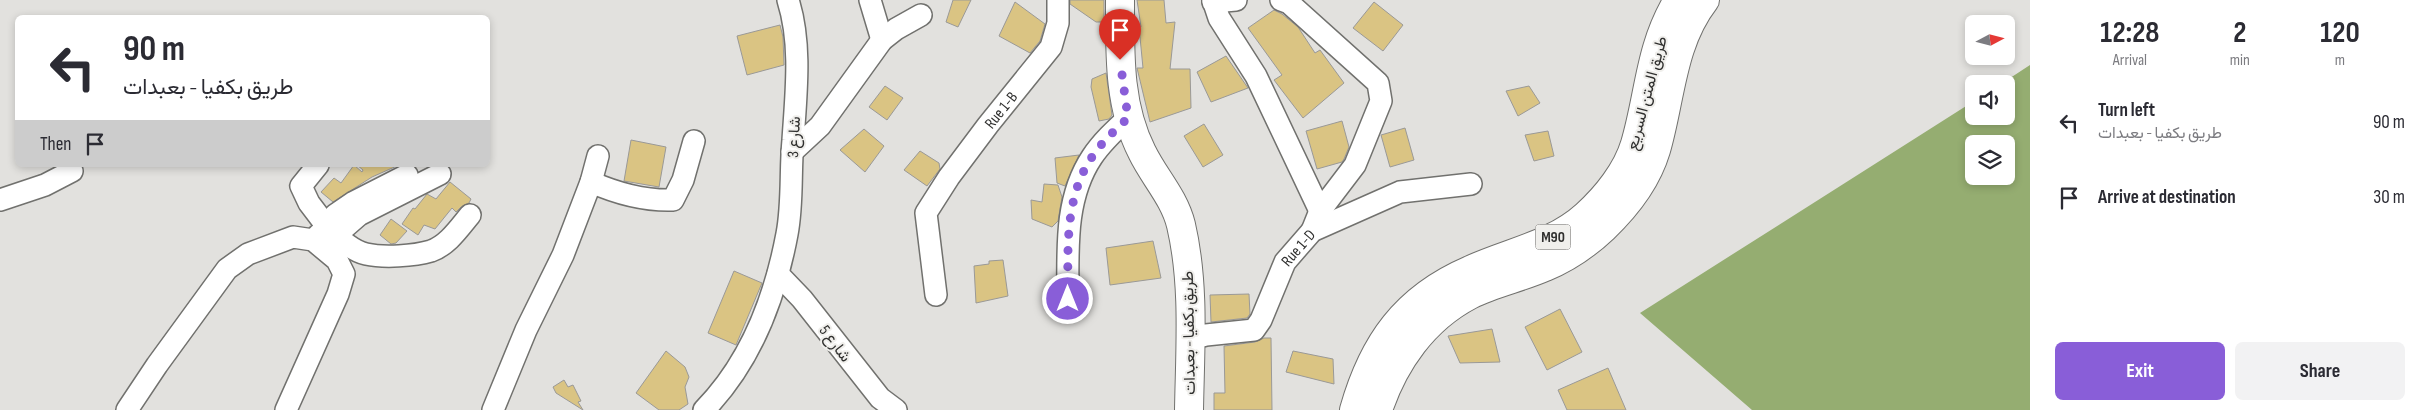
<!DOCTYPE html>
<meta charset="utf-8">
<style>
:root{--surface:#fff;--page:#f2f2f3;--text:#2b2b33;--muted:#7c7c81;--accent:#895ed8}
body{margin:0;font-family:"Sofia Sans Condensed",Vazirmatn,sans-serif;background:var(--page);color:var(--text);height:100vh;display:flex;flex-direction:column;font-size:19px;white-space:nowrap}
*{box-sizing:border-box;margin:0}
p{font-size:16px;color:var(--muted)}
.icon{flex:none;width:28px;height:28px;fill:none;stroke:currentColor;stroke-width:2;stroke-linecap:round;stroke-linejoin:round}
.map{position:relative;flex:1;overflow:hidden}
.details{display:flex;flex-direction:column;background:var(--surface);width:400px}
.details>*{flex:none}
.hud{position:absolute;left:15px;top:15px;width:475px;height:152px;border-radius:8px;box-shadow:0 2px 8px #0003;background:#fff;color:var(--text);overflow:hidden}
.needle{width:32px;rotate:83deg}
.buttons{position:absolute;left:1965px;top:15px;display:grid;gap:10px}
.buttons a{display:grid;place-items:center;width:50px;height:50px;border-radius:8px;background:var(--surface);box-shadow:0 2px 8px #0003;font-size:25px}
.pin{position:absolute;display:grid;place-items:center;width:42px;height:42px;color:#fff;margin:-51px -21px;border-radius:50% 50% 50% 0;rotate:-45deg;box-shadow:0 0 5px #0007}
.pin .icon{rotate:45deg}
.me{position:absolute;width:55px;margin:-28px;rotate:0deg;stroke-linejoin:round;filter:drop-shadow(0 0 4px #0008)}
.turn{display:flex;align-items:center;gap:18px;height:105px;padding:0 25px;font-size:22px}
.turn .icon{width:65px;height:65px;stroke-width:2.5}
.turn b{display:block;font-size:35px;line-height:42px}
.then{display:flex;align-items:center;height:48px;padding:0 25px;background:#0003;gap:10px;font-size:19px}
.eta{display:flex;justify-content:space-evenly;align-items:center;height:85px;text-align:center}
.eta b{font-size:30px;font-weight:700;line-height:35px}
.button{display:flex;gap:10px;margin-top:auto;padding:10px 25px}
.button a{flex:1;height:58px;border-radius:8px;background:var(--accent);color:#fff;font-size:20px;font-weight:700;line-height:58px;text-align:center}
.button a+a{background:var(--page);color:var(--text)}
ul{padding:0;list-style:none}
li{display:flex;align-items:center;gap:15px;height:75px;padding:0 25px}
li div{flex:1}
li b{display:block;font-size:19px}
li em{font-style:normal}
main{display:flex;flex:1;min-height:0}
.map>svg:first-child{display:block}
.forest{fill:#95ad71;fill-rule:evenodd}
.building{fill:#dac483;stroke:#9a9997}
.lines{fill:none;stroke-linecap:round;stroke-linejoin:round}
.minor-casing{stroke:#71716e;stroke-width:24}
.major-casing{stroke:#71716e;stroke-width:30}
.highway-casing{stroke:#71716e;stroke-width:30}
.minor{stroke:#fff;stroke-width:21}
.major{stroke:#fff;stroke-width:28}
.highway{stroke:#fff;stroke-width:28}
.route{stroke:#895ed8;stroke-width:9;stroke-dasharray:0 16.2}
.labels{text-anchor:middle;stroke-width:4;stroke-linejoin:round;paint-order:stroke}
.shield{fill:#f0efec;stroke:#6a6968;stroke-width:1}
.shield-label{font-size:15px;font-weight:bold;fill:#30302f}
.street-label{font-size:16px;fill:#30302f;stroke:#f0efec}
</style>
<main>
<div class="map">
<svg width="2030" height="410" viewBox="0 0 2030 410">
<rect width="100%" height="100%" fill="#e2e1de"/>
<!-- forest -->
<path class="forest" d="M2030,65V410H1752L1640,313L1974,101V116H2006V84H2001ZM1974,144H2006V176H1974Z"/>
<!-- building -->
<g class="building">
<polygon points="953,0 971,0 958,27 946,22"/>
<polygon points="1070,0 1104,0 1104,22 1096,22 1070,4"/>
<polygon points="1137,0 1164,0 1166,23 1175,22 1170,69 1190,69 1191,108 1150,122 1137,68 1143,68 1139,27 1141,27"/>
<polygon points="1015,2 1045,24 1040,41 1030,53 999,36"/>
<polygon points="1374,2 1403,25 1383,51 1353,28"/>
<polygon points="1274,10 1282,14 1298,27 1315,53 1320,50 1344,83 1303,118 1274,80 1282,75 1248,28"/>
<polygon points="780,25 783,37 784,65 747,75 737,36"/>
<polygon points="1226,56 1248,88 1211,102 1197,72"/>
<polygon points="1106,73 1112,115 1109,119 1099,121 1091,87 1092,79"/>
<polygon points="885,86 903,98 887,120 869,107"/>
<polygon points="1529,86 1540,103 1518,116 1506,91"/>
<polygon points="1342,121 1349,147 1344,159 1342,162 1317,169 1306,131"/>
<polygon points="1204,124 1223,155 1203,167 1184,136"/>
<polygon points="1405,128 1414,160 1390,167 1381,135"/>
<polygon points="864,129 884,146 865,172 840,150"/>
<polygon points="1548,131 1554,156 1534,161 1525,135"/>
<polygon points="631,140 666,147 659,187 624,181"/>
<polygon points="920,151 939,163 940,169 927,186 904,170"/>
<polygon points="1079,155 1065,186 1057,183 1055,158"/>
<polygon points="354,165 362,172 363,170 357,165 399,165 372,177 333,202 321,192 334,178 341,183"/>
<polygon points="450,182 471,199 469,203 461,207 456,212 452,208 435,229 424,225 418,235 402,224 413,208 415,209 427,194 436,199"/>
<polygon points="1044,184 1058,185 1062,197 1058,221 1052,227 1032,219 1031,200 1042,202"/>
<polygon points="391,219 407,231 396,243 391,244 380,235"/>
<polygon points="1153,241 1161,278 1110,285 1106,248"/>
<polygon points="1003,260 1008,296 976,303 974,266 989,264 989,261"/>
<polygon points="734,271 762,283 736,345 708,333"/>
<polygon points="1249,294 1250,314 1247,318 1211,322 1210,295"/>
<polygon points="1560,309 1582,352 1547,370 1525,327"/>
<polygon points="1492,329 1500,362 1460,363 1448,336"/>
<polygon points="1264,338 1271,338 1272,410 1214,410 1214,393 1225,393 1224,346 1255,342"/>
<polygon points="666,351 685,367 689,377 685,387 688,404 679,410 659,410 636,393"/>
<polygon points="1293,351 1333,359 1334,384 1286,372"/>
<polygon points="1608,368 1626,410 1567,410 1558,390"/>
<polygon points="564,380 568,387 573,385 581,401 578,402 583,410 556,393 553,387"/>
</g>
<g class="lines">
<!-- minor casing -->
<g class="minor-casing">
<g id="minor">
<polyline points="870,0 882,40"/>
<polyline points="1213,0 1219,18 1256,76 1320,211"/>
<polyline points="1281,0 1289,3 1378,83 1381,101 1355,165 1320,211 1312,231"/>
<polyline points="1213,2 1236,0"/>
<polyline points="792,152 820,126 882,40 896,29 921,15"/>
<polyline points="318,165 301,186 309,203 328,228 318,235"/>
<path d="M407,175L354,202L335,215L328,228C339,238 352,251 366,254C384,258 414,256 431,251C448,245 459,228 470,215"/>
<path d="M591,182C616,193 645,201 673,200L683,180L694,141"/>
<polyline points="0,200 45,185 72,171"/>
<polyline points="336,235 359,215 440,174"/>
<polyline points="778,274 802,299 880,398 896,410"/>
<path id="s1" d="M936,295L926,213L949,177L988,125L1051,47L1058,23V0"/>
<path d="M1068,299C1068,251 1064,199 1092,157C1102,142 1115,130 1128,118"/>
<path id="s2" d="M1190,339L1206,335L1254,330L1261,320L1285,262L1312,231L1400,192L1471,184"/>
<polyline points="127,410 157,365 227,269 248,254 293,237 313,240 337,260 344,274 338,294 286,410"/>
<polyline points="493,410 526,330 563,255 591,182 598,156"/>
<path d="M704,410C750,363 775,298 787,234C793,203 790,171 793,140C796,94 802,44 788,0"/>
</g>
</g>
<!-- major casing -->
<g class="major-casing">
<path id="major" d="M1120,0C1120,52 1118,105 1142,152C1154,177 1174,197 1181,225C1195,285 1190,349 1189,410"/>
</g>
<!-- highway casing -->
<g class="highway-casing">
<g id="highway">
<path d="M1354,410C1373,343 1405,298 1470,270C1509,252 1553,245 1586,215C1606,197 1627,171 1635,144C1650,93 1649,48 1678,0"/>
<path d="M1378,410C1394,362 1424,319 1470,295C1494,283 1520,278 1545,267C1567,258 1586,245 1604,228C1627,206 1647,180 1656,150C1671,99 1671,44 1705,0"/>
</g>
</g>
<!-- minor -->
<use href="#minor" class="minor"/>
<!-- major -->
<use href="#major" class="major"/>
<!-- highway -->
<use href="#highway" class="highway"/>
</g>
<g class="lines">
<!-- route -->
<path class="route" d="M1068,299C1068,251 1064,198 1092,157C1102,142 1115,130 1128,118L1120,60"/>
</g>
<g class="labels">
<!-- shield labels -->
<rect class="shield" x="1535.5" y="224.5" width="35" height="25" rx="4"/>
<g class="shield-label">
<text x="1553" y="242">M90</text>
</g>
<!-- street labels -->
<g class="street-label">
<text transform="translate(1646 93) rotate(-75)" y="6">طريق المتن السريع</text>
<text dy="6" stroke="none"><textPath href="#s1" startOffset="210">Rue 1-B</textPath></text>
<text transform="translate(793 137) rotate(-87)" y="6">شارع 3</text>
<text dy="6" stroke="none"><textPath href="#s2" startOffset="159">Rue 1-D</textPath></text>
<text transform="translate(1188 333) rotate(-91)" y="6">طريق بكفيا - بعبدات</text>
<text transform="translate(836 343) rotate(53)" y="6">شارع 5</text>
</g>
</g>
</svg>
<div class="buttons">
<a><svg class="needle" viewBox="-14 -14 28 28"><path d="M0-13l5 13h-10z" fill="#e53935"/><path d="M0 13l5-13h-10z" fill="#7c7c81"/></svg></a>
<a><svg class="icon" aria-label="sound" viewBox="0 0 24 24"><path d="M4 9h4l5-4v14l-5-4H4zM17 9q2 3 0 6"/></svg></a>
<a><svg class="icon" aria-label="layers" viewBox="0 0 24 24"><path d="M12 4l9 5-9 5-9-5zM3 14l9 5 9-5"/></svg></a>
</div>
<div class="pin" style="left:1120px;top:60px;background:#d93025"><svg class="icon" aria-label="arrive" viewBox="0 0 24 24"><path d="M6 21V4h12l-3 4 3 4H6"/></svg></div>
<svg class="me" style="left:1068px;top:299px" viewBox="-20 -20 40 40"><circle r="17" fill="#895ed8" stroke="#fff" stroke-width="3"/><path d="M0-11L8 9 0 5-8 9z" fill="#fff"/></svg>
<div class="hud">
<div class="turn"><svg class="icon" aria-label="left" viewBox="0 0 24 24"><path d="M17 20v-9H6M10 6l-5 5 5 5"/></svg><div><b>90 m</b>طريق بكفيا - بعبدات</div></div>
<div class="then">Then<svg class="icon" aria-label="arrive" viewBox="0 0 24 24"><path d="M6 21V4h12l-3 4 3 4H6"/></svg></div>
</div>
</div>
<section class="details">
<div class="eta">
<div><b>12:28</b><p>Arrival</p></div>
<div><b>2</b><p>min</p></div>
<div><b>120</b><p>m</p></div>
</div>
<ul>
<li><svg class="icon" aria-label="left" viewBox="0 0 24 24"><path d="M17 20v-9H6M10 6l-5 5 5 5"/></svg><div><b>Turn left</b><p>طريق بكفيا - بعبدات</p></div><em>90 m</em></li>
<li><svg class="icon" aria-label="arrive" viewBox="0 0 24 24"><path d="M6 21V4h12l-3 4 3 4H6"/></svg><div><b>Arrive at destination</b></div><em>30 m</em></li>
</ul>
<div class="button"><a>Exit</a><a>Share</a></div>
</section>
</main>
